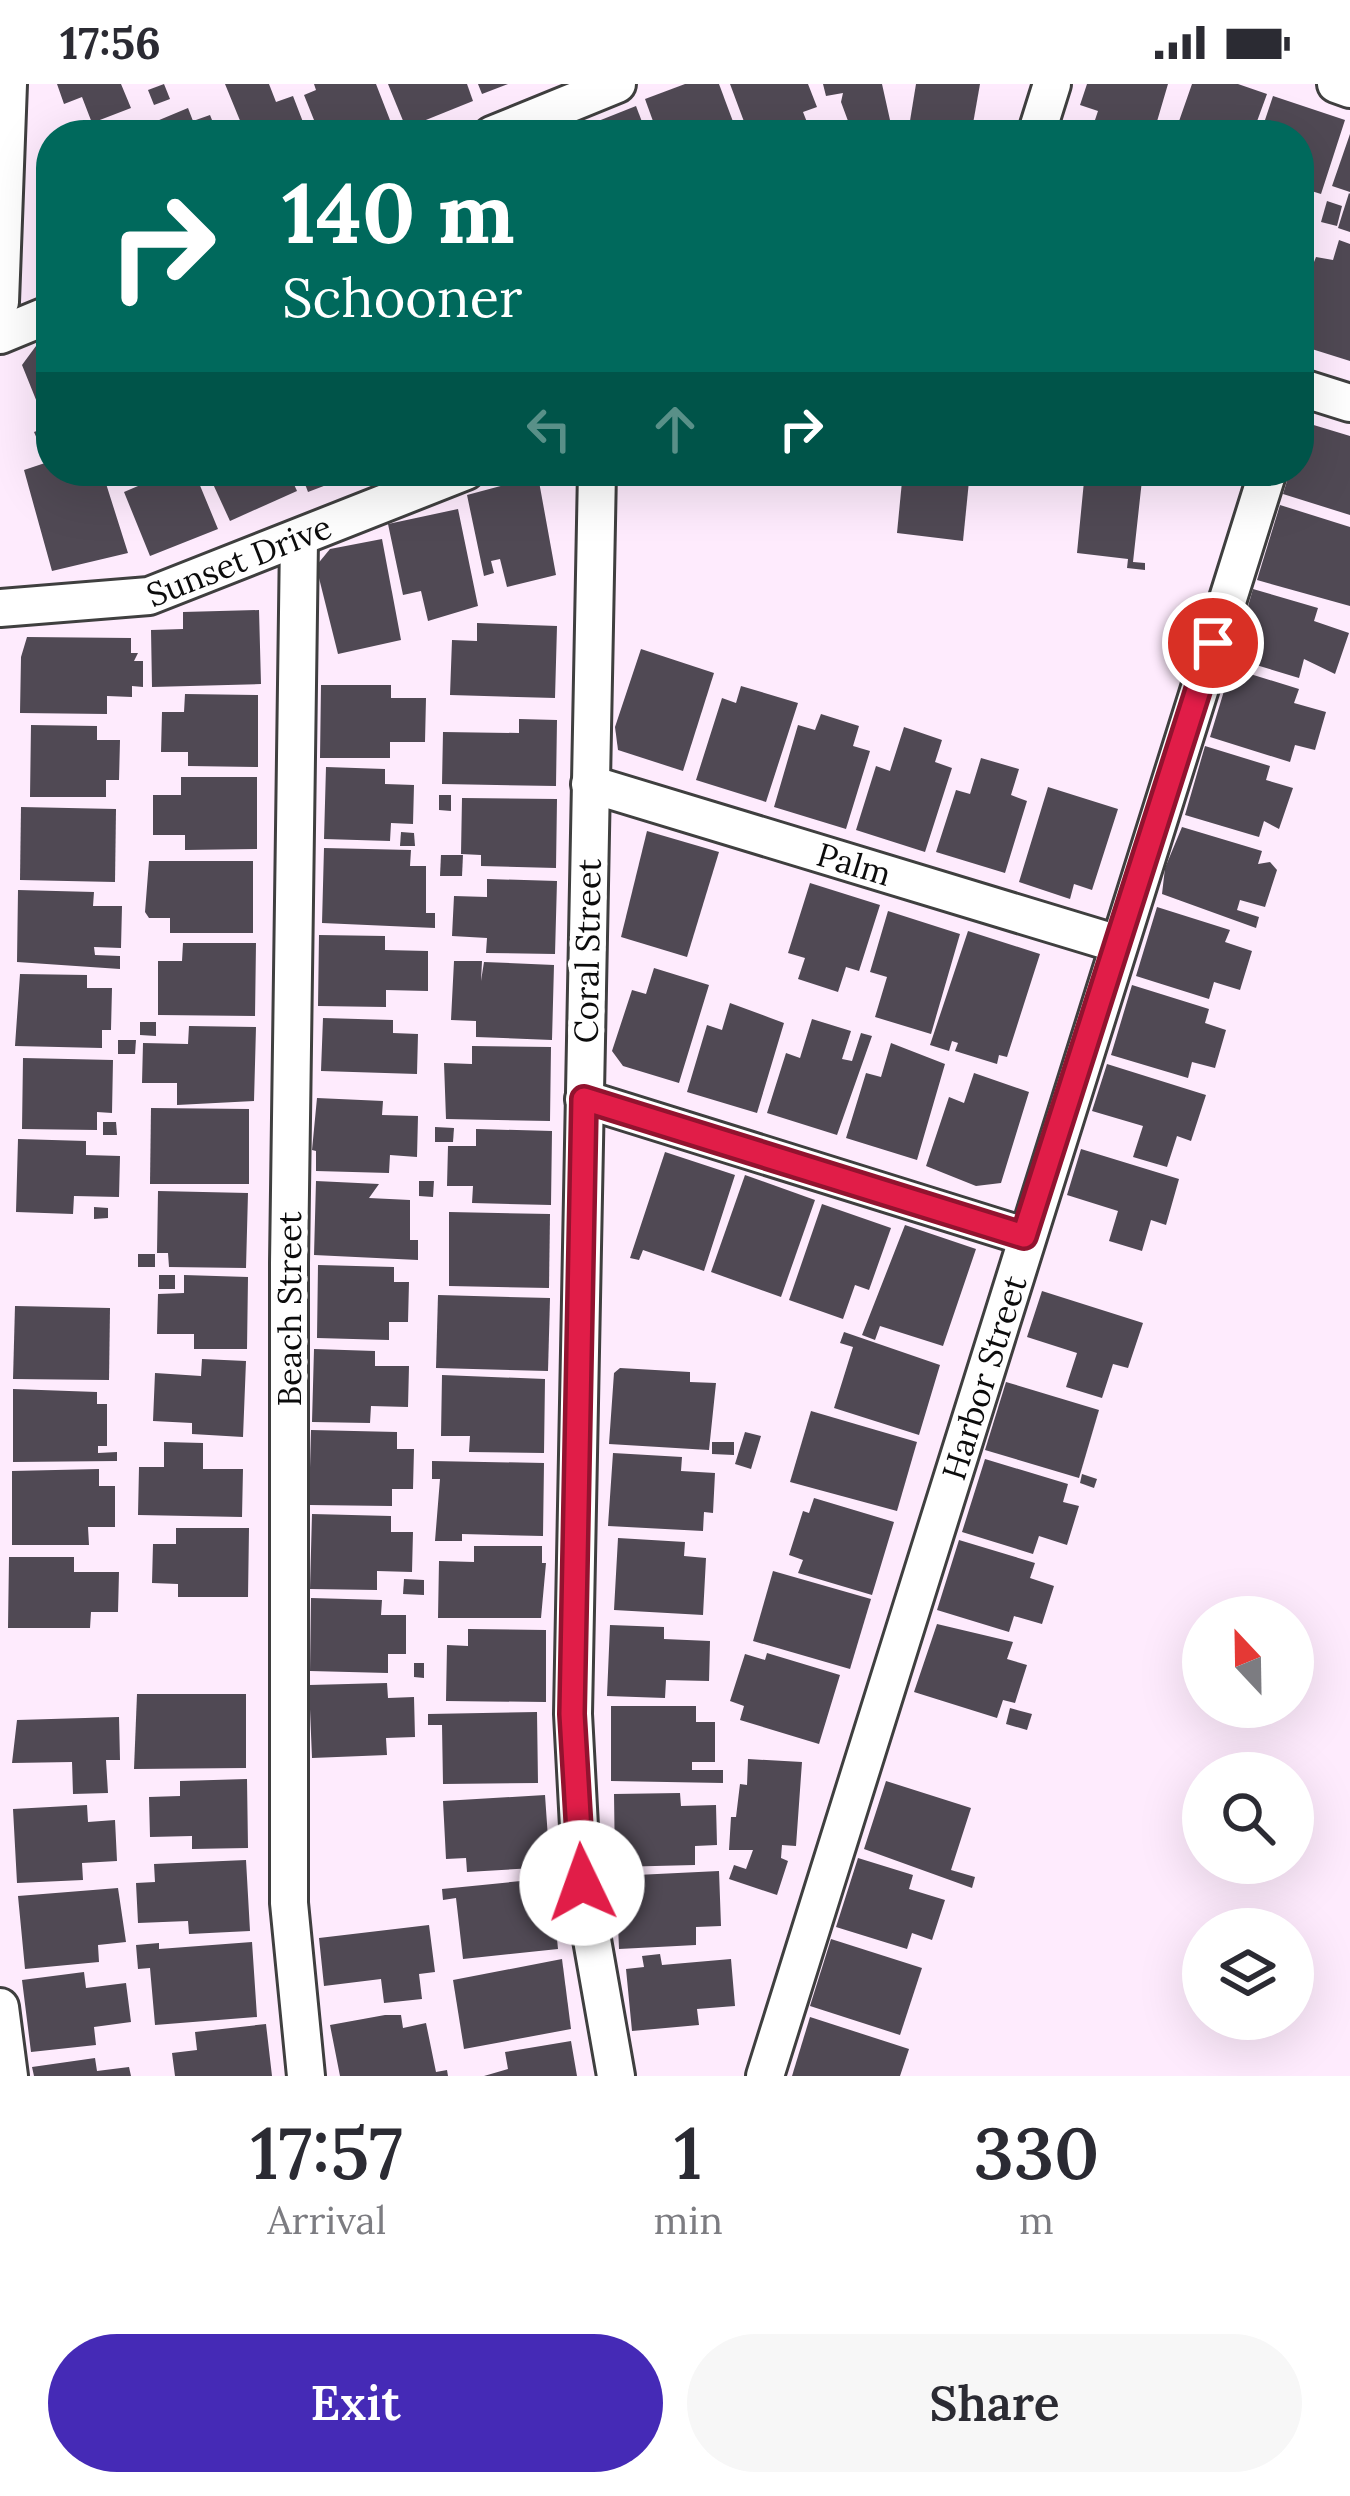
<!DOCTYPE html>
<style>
:root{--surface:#fff;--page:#f7f7f7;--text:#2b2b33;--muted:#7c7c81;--accent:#452ab6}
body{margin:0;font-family:Lora,serif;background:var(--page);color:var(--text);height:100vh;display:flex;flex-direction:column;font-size:45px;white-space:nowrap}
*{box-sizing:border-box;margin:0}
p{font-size:39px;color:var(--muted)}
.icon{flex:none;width:66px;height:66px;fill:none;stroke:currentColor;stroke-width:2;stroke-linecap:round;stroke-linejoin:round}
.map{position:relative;height:1992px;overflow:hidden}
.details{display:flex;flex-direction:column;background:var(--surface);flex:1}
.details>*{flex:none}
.top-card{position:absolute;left:36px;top:36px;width:1278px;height:366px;border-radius:48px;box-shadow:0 12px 48px #0002;background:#00695c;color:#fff;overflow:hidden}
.needle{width:78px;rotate:338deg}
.buttons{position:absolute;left:1182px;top:1512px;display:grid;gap:24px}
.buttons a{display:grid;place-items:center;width:132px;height:132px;border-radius:50%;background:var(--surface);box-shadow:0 12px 48px #0002;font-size:60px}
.pin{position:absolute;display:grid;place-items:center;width:102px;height:102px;color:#fff;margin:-51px;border:6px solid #fff;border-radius:50%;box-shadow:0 3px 12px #0007}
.me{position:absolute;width:132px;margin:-66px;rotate:357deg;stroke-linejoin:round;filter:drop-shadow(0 0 9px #0008)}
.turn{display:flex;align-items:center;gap:42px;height:252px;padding:0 48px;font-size:54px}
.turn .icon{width:156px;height:156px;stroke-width:2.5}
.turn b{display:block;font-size:84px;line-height:102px}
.lanes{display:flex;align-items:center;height:114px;padding:0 48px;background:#0003;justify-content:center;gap:60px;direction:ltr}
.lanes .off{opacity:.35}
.eta{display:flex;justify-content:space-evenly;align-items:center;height:204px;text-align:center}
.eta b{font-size:72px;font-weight:600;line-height:84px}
.cta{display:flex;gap:24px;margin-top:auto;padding:24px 48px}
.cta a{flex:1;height:138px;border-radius:72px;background:var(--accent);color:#fff;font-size:48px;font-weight:600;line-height:138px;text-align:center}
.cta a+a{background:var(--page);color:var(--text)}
.status{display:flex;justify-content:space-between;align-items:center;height:84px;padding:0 60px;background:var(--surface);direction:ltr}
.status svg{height:33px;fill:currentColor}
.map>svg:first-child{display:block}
.building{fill:#504954}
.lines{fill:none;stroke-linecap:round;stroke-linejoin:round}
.minor-casing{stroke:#3f3f3f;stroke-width:42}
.minor{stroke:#fff;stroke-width:36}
.route-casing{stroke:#92132f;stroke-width:30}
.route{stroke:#e11d48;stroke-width:21}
.labels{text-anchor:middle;stroke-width:12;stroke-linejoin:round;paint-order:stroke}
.street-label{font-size:33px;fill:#0c0c0c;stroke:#fff}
</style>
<div class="status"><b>17:56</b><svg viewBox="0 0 49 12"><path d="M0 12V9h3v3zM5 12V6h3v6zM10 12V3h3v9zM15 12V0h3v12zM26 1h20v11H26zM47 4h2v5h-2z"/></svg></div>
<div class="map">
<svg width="1350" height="1992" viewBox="0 0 1350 1992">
<rect width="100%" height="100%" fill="#feebfd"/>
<!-- building -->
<g class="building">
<polygon points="57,0 121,0 131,24 92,39 82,13 64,20"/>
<polygon points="164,0 170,15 154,21 148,6"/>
<polygon points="225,0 269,0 276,18 293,12 308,51 230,51 227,44 241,39"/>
<polygon points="314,0 376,0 395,49 320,51 304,11 316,6"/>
<polygon points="388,0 467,0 473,17 406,44"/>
<polygon points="478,0 508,0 482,10"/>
<polygon points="685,0 719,0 738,51 658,51 645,15"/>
<polygon points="730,0 808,0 817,23 803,28 812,51 749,51"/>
<polygon points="823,0 882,0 890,36 851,45 841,18 843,9 826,12"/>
<polygon points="916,0 980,0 971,51 908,49"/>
<polygon points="1087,0 1168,0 1153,51 1090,51 1098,27 1080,21"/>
<polygon points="1192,0 1238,0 1267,10 1252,51 1192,51 1194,46 1178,40"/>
<polygon points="1273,12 1345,36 1321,110 1305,105 1300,122 1299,51 1260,51"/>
<polygon points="636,22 647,51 563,51"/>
<polygon points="188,24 193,37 210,31 218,51 156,51 152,39"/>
<polygon points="129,37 134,51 120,51 116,42"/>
<polygon points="1350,50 1350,108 1332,102"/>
<polygon points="1349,109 1350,110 1350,148 1338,144"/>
<polygon points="1327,117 1342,122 1337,142 1321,138"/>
<polygon points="1339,156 1350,160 1350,277 1299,261 1299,220 1308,193 1316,173 1333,176"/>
<polygon points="51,256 51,360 41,364 34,348 47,343 22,281 36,262"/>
<polygon points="1307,339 1350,352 1350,431 1283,410 1290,387 1299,387 1299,358"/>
<polygon points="51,377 51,387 81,387 83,395 102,387 128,469 52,487 24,386"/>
<polygon points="132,387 194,387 218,445 150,472 124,408 138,402"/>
<polygon points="207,387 288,387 297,407 230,437"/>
<polygon points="300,387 363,387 308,408"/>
<polygon points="903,387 970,387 963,457 897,449"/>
<polygon points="1085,387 1143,387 1133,478 1145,479 1145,486 1127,484 1128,475 1077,469"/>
<polygon points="538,392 556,491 507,503 500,475 491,477 494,489 484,492 467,411"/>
<polygon points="1280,421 1350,443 1350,522 1257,496"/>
<polygon points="458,425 478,522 428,537 421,507 403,511 388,440"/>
<polygon points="382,455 401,556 338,570 316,482 330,465"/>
<polygon points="1253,505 1318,524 1314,537 1349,549 1335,590 1304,575 1299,594 1233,574"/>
<polygon points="259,526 261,600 152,603 151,546 183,545 183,528"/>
<polygon points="477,539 557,542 555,614 450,611 452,556 477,557"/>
<polygon points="27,553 131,554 131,569 138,569 134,577 143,577 143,603 132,602 132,613 107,612 107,630 20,629 21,573"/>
<polygon points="641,565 714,589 683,687 618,666 615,643"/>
<polygon points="1231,584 1299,605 1294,619 1326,628 1315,666 1295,661 1290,678 1210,653"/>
<polygon points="321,601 391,601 391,614 426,614 425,658 390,658 390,674 320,674"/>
<polygon points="741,602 798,619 766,718 696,696 722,614 736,619"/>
<polygon points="185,610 258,611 258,683 188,682 188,668 161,668 162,628 184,628"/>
<polygon points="821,630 859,642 853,662 870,667 846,745 774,723 798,641 815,646"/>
<polygon points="519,635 557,636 556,702 442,700 443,648 519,649"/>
<polygon points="31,641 97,642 97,656 120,656 119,696 106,696 106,713 30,713"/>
<polygon points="904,643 942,656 935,678 952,684 925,768 856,746 876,682 890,687"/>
<polygon points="1205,662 1270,682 1266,696 1293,704 1279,745 1264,737 1259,753 1185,731"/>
<polygon points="981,674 1019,685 1011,711 1027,717 1005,789 936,768 956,706 970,710"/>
<polygon points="326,683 385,685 385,700 414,701 413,740 391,739 390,757 324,755"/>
<polygon points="181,693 257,693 257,765 185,766 185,751 153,751 153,711 181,711"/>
<polygon points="1048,703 1118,725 1092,806 1074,800 1070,815 1019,798"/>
<polygon points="439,711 451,711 451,727 439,726"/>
<polygon points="462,714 557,715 556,784 481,782 481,771 461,770"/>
<polygon points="21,723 116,725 115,798 20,796"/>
<polygon points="1182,743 1262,767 1258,780 1270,778 1277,786 1265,823 1240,816 1237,826 1259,833 1256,844 1162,810 1165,784"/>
<polygon points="647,747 719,768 687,873 621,853"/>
<polygon points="401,748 414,749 415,762 400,762"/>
<polygon points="324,764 411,766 410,782 426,782 426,829 435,829 435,844 322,839"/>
<polygon points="441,771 463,771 462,792 440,792"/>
<polygon points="149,777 253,777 253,849 170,849 170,834 149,834 145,828"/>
<polygon points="487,795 557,797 555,870 486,869 487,854 452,852 454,812 487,813"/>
<polygon points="810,799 880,821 859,887 846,883 838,908 798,895 805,874 788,869"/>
<polygon points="18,806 94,808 93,822 122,822 121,864 94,863 95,871 120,872 120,885 17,878"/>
<polygon points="1157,823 1230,846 1225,858 1252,867 1240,906 1214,898 1209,915 1136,892"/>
<polygon points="888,827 960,850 931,950 875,933 887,893 870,888"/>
<polygon points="968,847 1040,870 1007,973 999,971 997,980 955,967 958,959 952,957 949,967 930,961"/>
<polygon points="319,851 385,852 385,866 428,867 428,907 386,906 386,923 318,922"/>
<polygon points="183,859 256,859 255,932 158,931 158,877 182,877"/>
<polygon points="454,877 482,877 481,897 484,878 554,881 552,956 476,953 476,937 451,936"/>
<polygon points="654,884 709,901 679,999 623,982 612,967 632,906 646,910"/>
<polygon points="20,890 87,891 87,904 112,904 111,946 102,946 102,964 15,962"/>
<polygon points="1132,901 1209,925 1205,939 1226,946 1215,984 1192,978 1188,994 1111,971"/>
<polygon points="730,919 784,939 757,1029 687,1008 707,941 722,946"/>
<polygon points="323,934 393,936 393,949 418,950 417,990 321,987"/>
<polygon points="812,935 851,947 842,975 852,977 861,949 872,952 837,1051 767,1029 786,969 800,974"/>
<polygon points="140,938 156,938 156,952 140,951"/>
<polygon points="189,942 256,943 254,1017 177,1021 177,999 142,999 143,959 188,960"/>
<polygon points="118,956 136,956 135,970 118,970"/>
<polygon points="891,959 945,980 917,1076 846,1054 866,989 881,993"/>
<polygon points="472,962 551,963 550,1037 446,1035 444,979 472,980"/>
<polygon points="23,974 113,976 112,1029 97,1028 97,1046 22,1045"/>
<polygon points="1107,980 1206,1011 1191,1057 1177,1052 1167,1083 1133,1073 1143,1042 1092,1027"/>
<polygon points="974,989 1029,1008 1001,1099 976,1102 926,1082 949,1013 964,1019"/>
<polygon points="317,1014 383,1017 382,1031 418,1032 417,1073 390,1071 389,1089 316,1087 316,1067 312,1066"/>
<polygon points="151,1024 249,1025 249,1100 150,1100"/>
<polygon points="103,1038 116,1038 117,1051 103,1051"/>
<polygon points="435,1043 454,1044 453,1058 435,1058"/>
<polygon points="476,1045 552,1047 551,1121 472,1119 473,1102 447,1102 448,1062 476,1062"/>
<polygon points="18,1055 86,1057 86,1071 120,1072 119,1113 74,1112 73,1130 16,1128"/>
<polygon points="1081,1065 1179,1095 1166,1141 1151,1136 1142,1167 1109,1157 1118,1127 1067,1111"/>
<polygon points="665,1068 735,1091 704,1187 643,1166 639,1176 630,1174"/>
<polygon points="745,1091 815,1116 781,1213 711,1188"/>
<polygon points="316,1097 379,1100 369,1114 410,1116 410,1156 418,1156 418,1176 314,1171"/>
<polygon points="419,1097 434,1097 433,1113 419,1112"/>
<polygon points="158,1107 248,1109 246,1184 169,1183 168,1169 157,1169"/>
<polygon points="822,1120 891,1144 869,1206 855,1201 843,1235 789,1216"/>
<polygon points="94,1123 108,1124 108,1134 94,1135"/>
<polygon points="449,1128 550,1130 549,1204 449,1202"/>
<polygon points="905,1141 976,1165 943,1262 880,1242 875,1256 862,1251"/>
<rect x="138" y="1170" width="17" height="13"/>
<polygon points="318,1181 394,1183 394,1198 409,1198 408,1238 389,1238 389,1256 317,1254"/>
<rect x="159" y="1191" width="16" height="14"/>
<polygon points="184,1191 248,1193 247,1265 194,1265 194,1250 157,1250 158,1210 184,1209"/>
<polygon points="1042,1207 1143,1239 1128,1284 1113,1280 1102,1314 1066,1303 1077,1269 1027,1253"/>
<polygon points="438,1211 550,1214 548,1287 436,1284"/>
<polygon points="15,1222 110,1224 109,1296 13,1295"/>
<polygon points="844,1248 940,1281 919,1351 834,1324 853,1263 840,1259"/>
<polygon points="314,1265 375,1267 375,1282 409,1282 408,1323 371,1322 370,1339 312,1338"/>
<polygon points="202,1275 246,1277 243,1353 192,1350 192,1339 153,1337 155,1289 201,1292"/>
<polygon points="620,1284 690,1288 690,1298 716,1299 709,1366 609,1360 614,1289"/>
<polygon points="442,1291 545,1295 544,1369 469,1368 470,1352 441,1352"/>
<polygon points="1006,1298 1099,1326 1079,1394 985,1366"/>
<polygon points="13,1305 97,1308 97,1320 107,1320 107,1362 98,1362 98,1369 117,1368 117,1377 13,1378"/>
<polygon points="811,1327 917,1358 897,1427 790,1398"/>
<polygon points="311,1346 397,1348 397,1365 414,1365 413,1405 392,1405 392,1422 309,1421"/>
<polygon points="745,1348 761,1352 751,1385 735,1380"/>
<polygon points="164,1358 203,1359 203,1385 243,1385 242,1433 138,1431 139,1383 164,1383"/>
<polygon points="712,1358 734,1358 734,1371 712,1370"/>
<polygon points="613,1369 682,1373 681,1387 715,1389 713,1429 704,1428 703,1447 608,1442"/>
<polygon points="985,1375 1068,1400 1063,1418 1079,1422 1067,1461 1039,1452 1033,1470 962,1448"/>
<polygon points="432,1377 544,1379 543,1452 462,1450 462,1457 435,1457 440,1395 432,1395"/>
<polygon points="99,1385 99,1402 115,1402 115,1443 88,1443 89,1461 12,1461 12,1387"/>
<polygon points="1082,1390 1097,1395 1094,1404 1080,1399"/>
<polygon points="814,1414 894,1438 872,1511 798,1489 803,1476 789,1471 803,1427 809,1429"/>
<polygon points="312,1430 391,1432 391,1448 413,1448 412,1488 377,1487 377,1506 310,1505"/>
<polygon points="176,1444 249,1444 248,1513 178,1513 178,1500 152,1499 153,1460 176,1460"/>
<polygon points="618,1454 685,1458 684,1472 706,1474 703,1531 614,1526"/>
<polygon points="959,1456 1035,1479 1030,1494 1054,1502 1042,1540 1014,1532 1009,1548 937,1526"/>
<polygon points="474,1462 542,1462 542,1479 546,1479 541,1534 438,1534 439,1477 474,1478"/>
<polygon points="9,1473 74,1473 74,1488 119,1488 118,1528 91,1528 90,1544 8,1544"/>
<polygon points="773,1487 871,1515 850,1585 753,1557"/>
<polygon points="404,1495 424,1496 424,1511 403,1510"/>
<polygon points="311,1514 382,1516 381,1531 406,1531 406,1570 388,1570 388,1589 310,1587"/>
<polygon points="937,1540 1013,1558 1007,1575 1027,1581 1015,1619 1003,1616 997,1634 914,1608"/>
<polygon points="610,1541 664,1543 664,1555 710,1557 709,1597 666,1596 665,1614 607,1612"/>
<polygon points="468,1545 546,1546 546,1618 446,1617 447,1561 468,1562"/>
<polygon points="767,1569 840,1591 819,1660 740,1636 744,1622 730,1617 745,1570 765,1576"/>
<polygon points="414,1579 424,1579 424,1594 414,1593"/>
<polygon points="387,1599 388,1614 414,1613 415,1653 386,1654 387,1671 312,1674 309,1601"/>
<polygon points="137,1610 246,1610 246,1684 134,1685"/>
<polygon points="611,1622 696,1622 696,1638 715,1638 715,1678 692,1678 692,1686 723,1686 723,1699 611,1697"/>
<polygon points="1010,1624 1032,1630 1027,1646 1006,1640"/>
<polygon points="537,1628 538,1699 443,1700 442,1641 428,1641 428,1630"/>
<polygon points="119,1633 120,1676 106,1676 108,1709 73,1710 72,1678 12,1679 17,1636"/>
<polygon points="748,1675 802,1678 796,1762 782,1761 781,1774 788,1777 777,1811 729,1795 734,1781 746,1785 753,1766 729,1766 731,1733 736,1733 740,1700 747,1701"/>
<polygon points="247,1695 248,1764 192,1765 192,1752 150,1753 149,1713 180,1712 180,1697"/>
<polygon points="886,1697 971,1724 951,1786 975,1793 972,1804 864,1765"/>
<polygon points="680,1709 681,1722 716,1721 717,1761 695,1762 695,1781 615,1783 614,1710"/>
<polygon points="545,1711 550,1783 467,1788 466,1774 446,1775 443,1717"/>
<polygon points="87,1721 88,1738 115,1736 117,1777 82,1779 83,1796 17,1799 13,1725"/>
<polygon points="858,1774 913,1791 909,1805 945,1816 932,1856 912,1849 907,1865 836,1843"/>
<polygon points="246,1776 250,1847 189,1850 188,1837 138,1839 136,1799 155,1798 154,1780"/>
<polygon points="719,1787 721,1842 696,1843 696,1861 619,1865 616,1792"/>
<polygon points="551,1794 558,1865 463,1875 456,1814 443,1816 442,1805"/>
<polygon points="118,1804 126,1858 98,1861 99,1878 25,1885 18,1812"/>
<polygon points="429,1841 435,1888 419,1890 422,1915 384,1919 381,1895 324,1902 319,1854"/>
<polygon points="831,1855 922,1884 900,1951 810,1922"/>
<polygon points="252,1858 257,1933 155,1941 150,1884 138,1885 136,1861 159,1859 159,1865"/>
<polygon points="660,1870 662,1881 731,1875 735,1922 697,1925 699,1941 632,1947 626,1885 644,1883 642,1872"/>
<polygon points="562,1875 571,1945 464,1965 453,1896"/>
<polygon points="84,1888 86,1904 126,1899 131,1938 94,1943 96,1961 31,1968 22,1896"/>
<polygon points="385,1931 401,1931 403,1944 426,1939 436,1988 447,1986 448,1992 340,1992 330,1941"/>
<polygon points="810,1933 909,1965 900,1992 792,1992"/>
<polygon points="266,1940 272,1992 175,1992 172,1969 197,1966 195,1948"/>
<polygon points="571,1957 577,1992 484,1992 508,1985 505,1968"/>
<polygon points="95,1974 97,1987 129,1983 131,1992 34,1992 32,1983"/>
</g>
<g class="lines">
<!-- minor casing -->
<g class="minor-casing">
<g id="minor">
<polyline points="1336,0 1350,5"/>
<polyline points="492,51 617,0"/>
<polyline points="1036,51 1052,0"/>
<polyline points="0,218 8,0"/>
<polyline points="0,251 51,230"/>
<polyline points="1299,303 1350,319"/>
<polyline points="597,387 573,1630 582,1799 616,1992"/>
<polyline points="299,456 289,1179 289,1819 306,1992"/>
<path id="s1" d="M0,524L149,512L466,387"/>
<path id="s2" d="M590,700L1118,860"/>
<polyline points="584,1015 1024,1152"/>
<polyline points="0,1923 9,1992"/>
<path id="s3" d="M765,1992L1268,387"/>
</g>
</g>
<!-- minor -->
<use href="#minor" class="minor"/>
</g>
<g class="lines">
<!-- route casing -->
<g class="route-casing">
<polyline id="route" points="582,1799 572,1630 584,1015 1024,1152 1213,559"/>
</g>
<!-- route -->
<use href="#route" class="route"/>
</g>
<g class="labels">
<!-- street labels -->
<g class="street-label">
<text dy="12" stroke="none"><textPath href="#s1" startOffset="246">Sunset Drive</textPath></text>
<text dy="12" stroke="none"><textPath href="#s2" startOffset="276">Palm</textPath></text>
<text transform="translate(587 867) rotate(-89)" y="12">Coral Street</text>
<text transform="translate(289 1225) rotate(-90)" y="12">Beach Street</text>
<text dy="12" stroke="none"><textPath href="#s3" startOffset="732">Harbor Street</textPath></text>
</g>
</g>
</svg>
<div class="buttons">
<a><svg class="needle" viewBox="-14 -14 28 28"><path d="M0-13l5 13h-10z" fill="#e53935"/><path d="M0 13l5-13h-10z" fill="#7c7c81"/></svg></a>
<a><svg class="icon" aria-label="search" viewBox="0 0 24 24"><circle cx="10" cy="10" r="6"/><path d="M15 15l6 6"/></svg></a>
<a><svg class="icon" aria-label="layers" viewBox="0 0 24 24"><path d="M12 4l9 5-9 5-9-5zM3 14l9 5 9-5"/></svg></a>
</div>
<div class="pin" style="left:1213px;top:559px;background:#d93025"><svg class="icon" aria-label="arrive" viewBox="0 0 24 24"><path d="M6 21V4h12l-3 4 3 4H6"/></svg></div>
<svg class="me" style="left:582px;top:1799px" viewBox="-20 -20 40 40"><circle r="19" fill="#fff"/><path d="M0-13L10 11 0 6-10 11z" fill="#e11d48"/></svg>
<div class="top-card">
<div class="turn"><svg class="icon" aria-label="right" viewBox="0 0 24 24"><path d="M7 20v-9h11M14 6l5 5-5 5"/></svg><div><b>140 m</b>Schooner</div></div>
<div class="lanes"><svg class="icon off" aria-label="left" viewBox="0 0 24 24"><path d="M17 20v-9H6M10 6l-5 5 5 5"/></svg><svg class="icon off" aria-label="ahead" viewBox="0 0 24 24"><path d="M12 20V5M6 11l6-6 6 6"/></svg><svg class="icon" aria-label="right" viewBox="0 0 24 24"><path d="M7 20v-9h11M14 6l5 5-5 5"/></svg></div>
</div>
</div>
<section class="details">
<div class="eta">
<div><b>17:57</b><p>Arrival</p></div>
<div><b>1</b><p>min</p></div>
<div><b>330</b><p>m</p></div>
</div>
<div class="cta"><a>Exit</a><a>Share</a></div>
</section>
